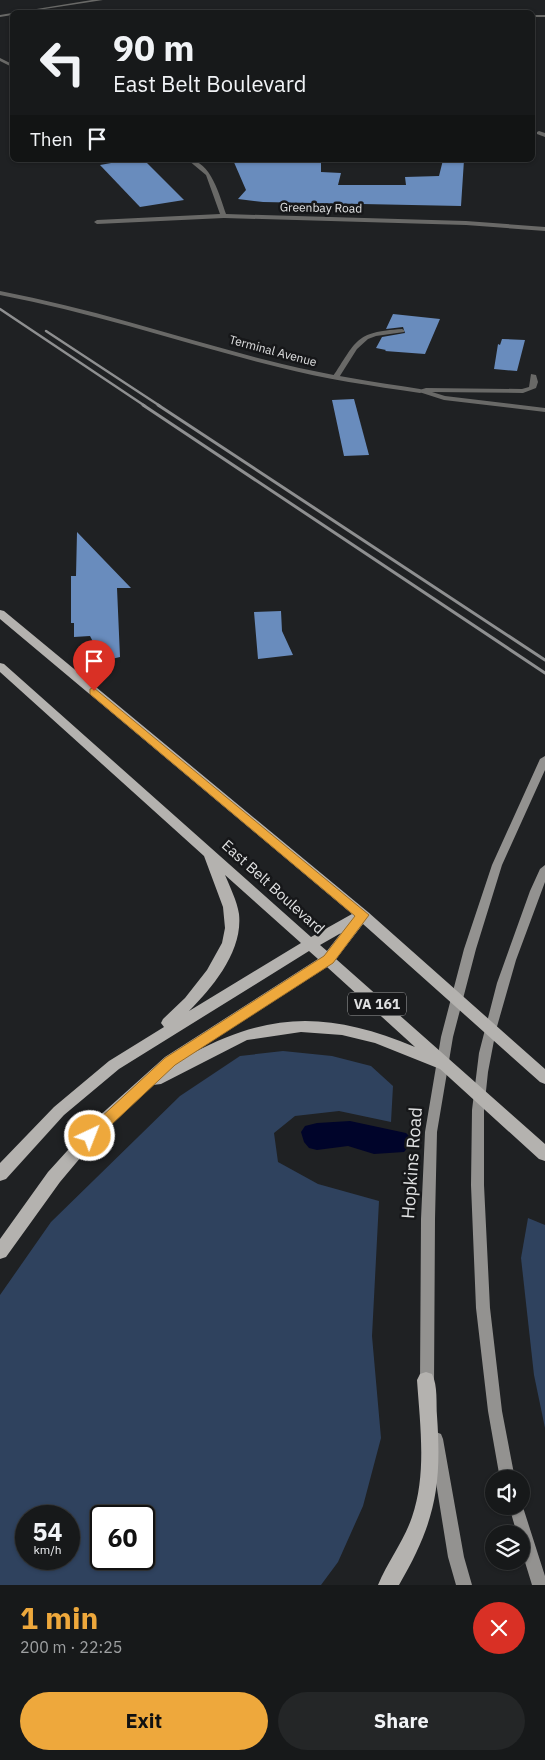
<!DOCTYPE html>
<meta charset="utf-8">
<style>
:root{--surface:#17191a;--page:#242627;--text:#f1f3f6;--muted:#9ea0a2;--line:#363839;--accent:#eea83c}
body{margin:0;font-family:"IBM Plex Sans",sans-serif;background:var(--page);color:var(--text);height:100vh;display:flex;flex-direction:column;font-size:19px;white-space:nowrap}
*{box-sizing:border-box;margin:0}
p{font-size:16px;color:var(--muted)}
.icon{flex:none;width:28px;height:28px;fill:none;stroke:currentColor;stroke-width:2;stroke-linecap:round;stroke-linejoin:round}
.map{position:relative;height:1585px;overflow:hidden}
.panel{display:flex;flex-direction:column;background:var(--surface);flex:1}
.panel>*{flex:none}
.hud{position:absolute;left:10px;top:10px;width:525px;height:152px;border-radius:8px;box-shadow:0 1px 4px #0004,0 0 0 1px var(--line);background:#17191a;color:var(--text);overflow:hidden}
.buttons{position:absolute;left:485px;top:1470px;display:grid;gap:10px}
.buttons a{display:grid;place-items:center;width:45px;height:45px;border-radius:50%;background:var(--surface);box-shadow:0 1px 4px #0004,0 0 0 1px var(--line);font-size:25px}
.speed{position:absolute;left:15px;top:1505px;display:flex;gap:10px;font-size:25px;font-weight:700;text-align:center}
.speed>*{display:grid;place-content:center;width:65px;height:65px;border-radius:50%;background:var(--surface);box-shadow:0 1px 4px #0004,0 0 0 1px var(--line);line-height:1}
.speed small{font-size:12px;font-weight:400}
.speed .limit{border:2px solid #111;border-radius:8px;background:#fff;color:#111}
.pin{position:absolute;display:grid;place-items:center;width:42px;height:42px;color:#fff;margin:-51px -21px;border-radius:50% 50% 50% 0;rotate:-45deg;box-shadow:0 0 5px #0007}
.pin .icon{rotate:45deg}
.me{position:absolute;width:55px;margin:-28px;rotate:43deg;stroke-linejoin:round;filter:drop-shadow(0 0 4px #0008)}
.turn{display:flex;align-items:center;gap:18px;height:105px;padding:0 20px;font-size:22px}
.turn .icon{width:65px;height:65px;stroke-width:2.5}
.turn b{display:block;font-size:35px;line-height:42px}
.then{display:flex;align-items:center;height:48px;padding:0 20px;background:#0003;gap:10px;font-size:19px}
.round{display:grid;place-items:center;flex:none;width:52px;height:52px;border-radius:26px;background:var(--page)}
.head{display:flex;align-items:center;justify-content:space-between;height:85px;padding:0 20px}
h1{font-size:30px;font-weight:700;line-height:38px;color:var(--accent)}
.button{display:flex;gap:10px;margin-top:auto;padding:10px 20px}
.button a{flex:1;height:58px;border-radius:30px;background:var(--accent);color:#111;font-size:20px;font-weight:700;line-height:58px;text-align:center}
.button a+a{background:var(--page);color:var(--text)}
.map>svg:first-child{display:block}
.green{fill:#2f425e;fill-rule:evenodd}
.water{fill:#00042a}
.building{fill:#698cbd}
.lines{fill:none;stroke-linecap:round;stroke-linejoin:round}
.lane{fill:#696967;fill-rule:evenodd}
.street{fill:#696967;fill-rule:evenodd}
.secondary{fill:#939290;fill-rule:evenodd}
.primary{fill:#b4b2af;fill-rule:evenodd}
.rail-far1{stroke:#8e8f90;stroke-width:2.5}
.rail{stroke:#8e8f90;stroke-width:3}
.route{fill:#eea83c;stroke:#9b6d27}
.labels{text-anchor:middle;stroke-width:5;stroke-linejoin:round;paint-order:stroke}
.far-street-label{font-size:12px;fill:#dfe0e1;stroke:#161719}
.shield{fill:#161719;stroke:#a3a4a5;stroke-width:1}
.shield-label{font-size:14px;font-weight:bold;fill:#dfe0e1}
.street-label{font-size:15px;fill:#dfe0e1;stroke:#161719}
.near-street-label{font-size:18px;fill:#dfe0e1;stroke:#161719}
</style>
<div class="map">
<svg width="545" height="1585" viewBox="0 0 545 1585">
<rect width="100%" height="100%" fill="#1f2123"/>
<!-- green -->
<g class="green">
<path d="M283,1051L332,1056L371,1066L393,1086L391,1122L339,1111L295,1116L274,1133L278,1162L318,1184L379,1201L372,1336L381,1438L363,1506L338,1562L321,1585H0V1295L51,1222L180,1096L240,1056ZM26,1516H69V1559H26ZM101,1516H144V1559H101Z"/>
<polygon points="528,1218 545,1225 545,1428 534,1375 521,1258"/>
</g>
<!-- water -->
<polygon class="water" points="350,1121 406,1133 410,1137 411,1144 404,1152 374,1154 348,1146 317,1150 309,1148 304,1142 301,1132 305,1126 317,1123"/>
<!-- building -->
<g class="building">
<polygon points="128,160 144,160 184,200 140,207 100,165"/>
<polygon points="233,160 321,160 321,172 341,173 338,185 406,185 405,177 439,176 443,160 464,160 461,206 263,202 238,199 246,190"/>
<polygon points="393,314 440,319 425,354 385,351 386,350 376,348 382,337 405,333 403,327 386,329"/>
<polygon points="502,339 525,340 517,371 494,369 498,344 500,345"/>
<polygon points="354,399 369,455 344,456 332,400"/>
<polygon points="77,532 131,588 117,588 120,657 103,661 90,636 74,637 74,623 71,623 71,576 76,576"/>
<polygon points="281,611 282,631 293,655 258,659 254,612"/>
</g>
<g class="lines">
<!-- lane -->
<g class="lane">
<path d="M402,329L404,330V332L376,336L368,339L357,349L338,379H334L332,378C357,341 354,332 402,329Z"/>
<polygon points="531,374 536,375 538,382 536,388 523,393 432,392 445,396 545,408 545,412 444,400 416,391 426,388 522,389 529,387"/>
</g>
<!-- street -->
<g class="street">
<polygon points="92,0 103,0 25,12 18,12"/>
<polygon points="12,13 12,15 0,17 0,15"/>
<rect x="532" y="15" width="13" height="2"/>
<polygon points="0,58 12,64 12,67 0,61"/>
<polygon points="539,131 545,133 545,137 537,134 537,132"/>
<path d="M188,160C211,160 220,197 226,214L466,221L545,227V231L466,225L224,218L97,224L94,222L97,220L220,214L206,175Z"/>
<path d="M0,291C96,309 188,341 282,364C328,375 374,382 420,389L424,391L420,393C372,386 325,379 278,367C185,344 95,313 0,295Z"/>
</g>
<!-- secondary -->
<g class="secondary">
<polygon points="545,756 545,770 502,865 476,949 453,1037 437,1132 435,1219 434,1385 432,1390 427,1392 422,1390 420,1385 421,1219 425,1132 441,1037 464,949 492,865 540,759"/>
<polygon points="545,865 545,882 516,960 496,1030 488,1072 484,1110 484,1185 490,1308 502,1411 515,1479 500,1479 488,1411 476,1308 471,1185 472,1110 479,1053 497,983 530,891 540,869"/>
<polygon points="436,1432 441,1434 443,1439 464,1557 472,1585 456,1585 448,1557 429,1439 431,1434"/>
<polygon points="521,1501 545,1576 545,1585 532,1585 521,1549 521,1534 517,1534 509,1506 521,1506"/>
</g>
<!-- primary -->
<g class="primary">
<path d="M0,610L4,611L368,912L545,1069V1084L540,1082L363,924L336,959L545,1144V1161L539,1159L440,1069L375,1043L342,1035L301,1032L247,1040L161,1084L153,1085L107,1126L60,1182L6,1257L0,1259V1239L48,1172L97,1118L165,1057L318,959L309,951L119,1069L64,1115L6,1179L0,1181V1163L54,1107L109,1061L164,1027L161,1023L163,1019L185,998L207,970L222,943L225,928L223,907L204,856L0,672V663L4,664L311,937L352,914L0,619ZM225,875L301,943L189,1011C213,987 243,951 239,914C237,901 230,887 225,875ZM341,933L327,951L320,945ZM327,967L415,1047C332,1013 274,1010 193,1053Z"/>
<path d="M426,1372L432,1374C438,1386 436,1403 437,1416C442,1487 435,1523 399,1585H378C388,1561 404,1541 412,1517C427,1474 420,1424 417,1380L420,1374Z"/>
</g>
<!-- rail-far1 -->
<g class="rail-far1">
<polyline points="0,309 145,406"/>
<polyline points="46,331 160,406"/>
</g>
<!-- rail -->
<g class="rail">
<polyline points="143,405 545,673"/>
<polyline points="158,405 545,660"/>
</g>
</g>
<!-- route -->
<polygon class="route" points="94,688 369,915 333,963 175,1065 95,1140 85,1140 83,1136 85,1132 165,1058 324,956 355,916 90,694 90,689"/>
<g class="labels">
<!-- far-street labels -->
<g class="far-street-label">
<text transform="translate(321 208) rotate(1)" y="4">Greenbay Road</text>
<text transform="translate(273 351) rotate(15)" y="4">Terminal Avenue</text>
</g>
<!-- shield labels -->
<rect class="shield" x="348" y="992.5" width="58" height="23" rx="4"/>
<g class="shield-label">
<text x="377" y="1009">VA 161</text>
</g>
<!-- street labels -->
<g class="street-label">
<text transform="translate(273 887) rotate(42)" y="5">East Belt Boulevard</text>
</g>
<!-- near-street labels -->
<g class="near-street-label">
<text transform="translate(412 1163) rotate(-86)" y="6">Hopkins Road</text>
</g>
</g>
</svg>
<div class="buttons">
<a><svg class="icon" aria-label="sound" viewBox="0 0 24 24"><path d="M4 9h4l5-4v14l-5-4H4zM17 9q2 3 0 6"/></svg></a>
<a><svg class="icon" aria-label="layers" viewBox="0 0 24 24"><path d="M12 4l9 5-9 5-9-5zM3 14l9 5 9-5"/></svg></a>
</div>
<div class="speed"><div>54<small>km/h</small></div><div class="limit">60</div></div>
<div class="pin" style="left:94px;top:691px;background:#d93025"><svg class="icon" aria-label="arrive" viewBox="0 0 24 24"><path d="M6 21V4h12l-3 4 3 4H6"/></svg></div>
<svg class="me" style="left:90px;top:1136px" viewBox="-20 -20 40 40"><circle r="17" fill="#eea83c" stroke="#fff" stroke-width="3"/><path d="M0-11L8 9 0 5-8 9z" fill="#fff"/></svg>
<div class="hud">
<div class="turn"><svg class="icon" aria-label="left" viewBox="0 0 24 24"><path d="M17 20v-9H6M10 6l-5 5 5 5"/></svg><div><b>90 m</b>East Belt Boulevard</div></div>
<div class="then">Then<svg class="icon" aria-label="arrive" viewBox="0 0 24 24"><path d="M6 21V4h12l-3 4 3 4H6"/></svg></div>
</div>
</div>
<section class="panel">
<div class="head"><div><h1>1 min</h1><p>200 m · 22:25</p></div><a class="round" style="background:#d93025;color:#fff"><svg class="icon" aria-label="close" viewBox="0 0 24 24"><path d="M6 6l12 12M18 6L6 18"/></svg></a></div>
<div class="button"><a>Exit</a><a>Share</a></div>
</section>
